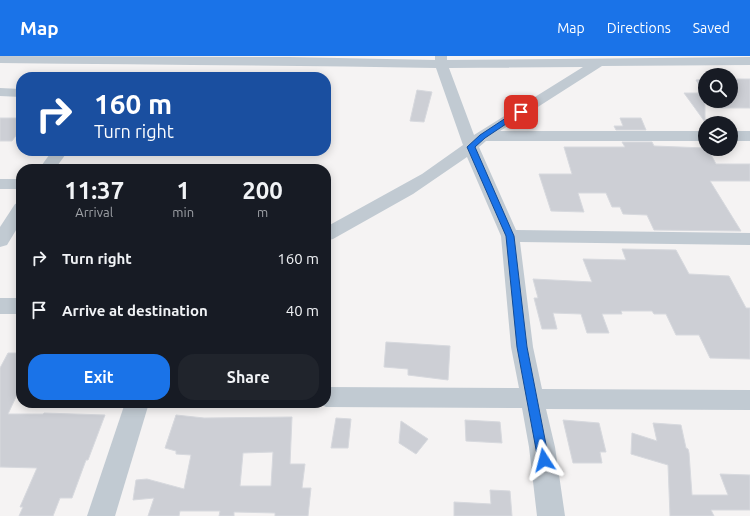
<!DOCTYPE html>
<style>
:root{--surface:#171b24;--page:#20242c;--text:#f1f3f6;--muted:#9ea1a6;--accent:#1a73e8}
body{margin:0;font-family:Ubuntu,sans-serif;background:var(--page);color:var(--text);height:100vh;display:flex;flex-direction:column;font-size:15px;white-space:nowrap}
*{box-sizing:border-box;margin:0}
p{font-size:13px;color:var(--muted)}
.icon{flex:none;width:22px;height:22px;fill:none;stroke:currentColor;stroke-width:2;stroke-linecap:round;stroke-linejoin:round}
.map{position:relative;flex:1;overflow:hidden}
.panel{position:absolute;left:16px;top:108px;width:315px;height:244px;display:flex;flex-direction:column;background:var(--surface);border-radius:16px;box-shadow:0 2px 10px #0003}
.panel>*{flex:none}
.banner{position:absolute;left:16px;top:16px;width:315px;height:84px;border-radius:16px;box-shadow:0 2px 10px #0003;background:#1a4fa0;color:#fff;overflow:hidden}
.tools{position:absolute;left:698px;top:12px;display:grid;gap:8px}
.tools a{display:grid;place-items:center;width:40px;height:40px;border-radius:50%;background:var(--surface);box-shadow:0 2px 10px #0003;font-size:20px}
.pin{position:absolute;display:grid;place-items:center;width:34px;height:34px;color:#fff;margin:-17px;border-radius:8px;box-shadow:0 2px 6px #0006}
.me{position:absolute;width:44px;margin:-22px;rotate:351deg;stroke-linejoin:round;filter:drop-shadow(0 0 3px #0008)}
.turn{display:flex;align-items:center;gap:14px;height:84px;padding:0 12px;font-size:18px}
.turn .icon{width:52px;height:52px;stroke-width:2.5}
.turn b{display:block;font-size:28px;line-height:34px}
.eta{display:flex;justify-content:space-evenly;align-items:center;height:68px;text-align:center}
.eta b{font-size:24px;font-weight:600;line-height:28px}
.cta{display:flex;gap:8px;margin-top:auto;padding:8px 12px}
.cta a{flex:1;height:46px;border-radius:16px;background:var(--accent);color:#fff;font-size:16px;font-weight:600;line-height:46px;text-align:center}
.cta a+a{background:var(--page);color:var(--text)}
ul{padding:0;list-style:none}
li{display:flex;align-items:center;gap:12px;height:52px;padding:0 12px}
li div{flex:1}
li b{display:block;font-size:15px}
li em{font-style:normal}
header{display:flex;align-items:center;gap:24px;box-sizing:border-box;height:56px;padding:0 20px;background:var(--accent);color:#fff}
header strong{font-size:19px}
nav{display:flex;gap:22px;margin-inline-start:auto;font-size:14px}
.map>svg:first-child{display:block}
.building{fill:#cdcfd5;stroke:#d7d9de;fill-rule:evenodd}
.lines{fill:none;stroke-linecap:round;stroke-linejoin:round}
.minor{fill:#c1cad2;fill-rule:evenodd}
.route{fill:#1a73e8;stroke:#114b97}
</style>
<header>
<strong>Map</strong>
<nav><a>Map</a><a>Directions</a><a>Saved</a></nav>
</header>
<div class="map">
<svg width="750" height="460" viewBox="0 0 750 460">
<rect width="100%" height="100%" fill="#f5f3f3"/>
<!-- building -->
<g class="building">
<polygon points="705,23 705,66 684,37 704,37 696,24"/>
<polygon points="731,23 750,23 750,52 715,52 709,45 731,45"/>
<polygon points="417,34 432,36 424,66 410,65"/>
<polygon points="0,62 21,62 21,73 12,85 0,85"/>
<polygon points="620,62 641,62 646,74 616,74 614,70 623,70"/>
<polygon points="622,86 652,86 654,90 705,92 705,93 708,93 716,108 750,108 750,125 710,125 741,175 654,174 647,159 623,158 620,151 612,151 606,137 578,137 584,156 551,155 539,118 572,118 564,91 625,91"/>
<polygon points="622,193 676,194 689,218 729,220 746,252 750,252 750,303 710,302 699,279 676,279 666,258 654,258 652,255 621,255 622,258 602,258 609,277 587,277 581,258 553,257 557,273 542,273 534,242 538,242 533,223 592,226 583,203 626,204"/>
<polygon points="386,286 450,290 448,324 408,319 408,313 384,311"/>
<polygon points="8,297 21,297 21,330 8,358 43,358 44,357 105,359 88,404 86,404 72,442 60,442 53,460 19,460 23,451 20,451 37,412 0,411 0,312"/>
<path d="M176,359L204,362L292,361L290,408H305L302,432H311L308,460H275V457L234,456V460H219L220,455H180L179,460H148L154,442L133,444L136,424L147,423L184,433L191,399L176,398V395L165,392ZM273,396L271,430H240L243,397Z"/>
<polygon points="336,362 351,363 348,392 331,392"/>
<polygon points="465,364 500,366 502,387 466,385"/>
<polygon points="563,364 599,367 606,396 600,396 602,407 573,407"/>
<polygon points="401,365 428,383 416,398 399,387"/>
<polygon points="653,367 681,369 686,392 688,393 689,397 692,439 728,439 720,418 750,419 750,454 711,454 714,460 670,460 668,409 631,398 632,377 657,385"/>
<polygon points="490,434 510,435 512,460 454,460 454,446 491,448"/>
</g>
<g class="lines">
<!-- minor -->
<g class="minor">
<path d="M0,0L289,1L435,4V0H447V4L750,1V9L602,10L500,75H705V85H486L479,91L516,174L750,177V189L520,186L533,291L542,333L750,334V354L546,353L555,391L565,460H537L529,391L522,352L326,351L317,347H326V331L519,332L511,291L501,180L467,101L413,138L333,183L326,185V171L422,118L463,89L436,12C291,9 145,9 0,7ZM583,11L474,79L449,12Z"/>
<polygon points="0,32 21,33 21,41 0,40"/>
<rect x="731" y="75" width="19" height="10"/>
<polygon points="52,95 68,95 55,113 39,113"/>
<rect x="0" y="123" width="21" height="10"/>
<polygon points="21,146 21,166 7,189 0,191 0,171 15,148"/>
<rect x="0" y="242" width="21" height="16"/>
<polygon points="125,347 149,347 115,460 87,460"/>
</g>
</g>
<!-- route -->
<polygon class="route" points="518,54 524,56 485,82 475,91 514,180 527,291 549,404 548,408 544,410 539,408 538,404 517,291 506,180 467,91 480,79"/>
</svg>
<div class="tools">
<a><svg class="icon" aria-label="search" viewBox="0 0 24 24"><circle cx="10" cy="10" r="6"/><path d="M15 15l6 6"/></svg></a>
<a><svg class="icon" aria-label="layers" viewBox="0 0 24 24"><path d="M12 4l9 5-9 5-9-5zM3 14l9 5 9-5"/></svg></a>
</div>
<div class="pin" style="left:521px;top:56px;background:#d93025"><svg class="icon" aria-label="arrive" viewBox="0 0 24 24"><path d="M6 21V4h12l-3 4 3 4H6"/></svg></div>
<svg class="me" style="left:544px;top:404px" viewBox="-20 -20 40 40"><path d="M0-17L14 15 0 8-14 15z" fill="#1a73e8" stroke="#fff" stroke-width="4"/></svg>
<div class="banner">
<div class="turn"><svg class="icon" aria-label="right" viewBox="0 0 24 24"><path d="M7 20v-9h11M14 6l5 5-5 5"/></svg><div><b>160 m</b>Turn right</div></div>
</div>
<section class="panel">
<div class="eta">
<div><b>11:37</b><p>Arrival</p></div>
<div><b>1</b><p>min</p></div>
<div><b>200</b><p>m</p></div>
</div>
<ul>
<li><svg class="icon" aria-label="right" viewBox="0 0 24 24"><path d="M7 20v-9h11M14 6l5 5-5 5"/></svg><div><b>Turn right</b></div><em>160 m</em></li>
<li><svg class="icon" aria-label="arrive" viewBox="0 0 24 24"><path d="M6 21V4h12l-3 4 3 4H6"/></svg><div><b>Arrive at destination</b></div><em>40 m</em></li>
</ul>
<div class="cta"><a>Exit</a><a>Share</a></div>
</section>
</div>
